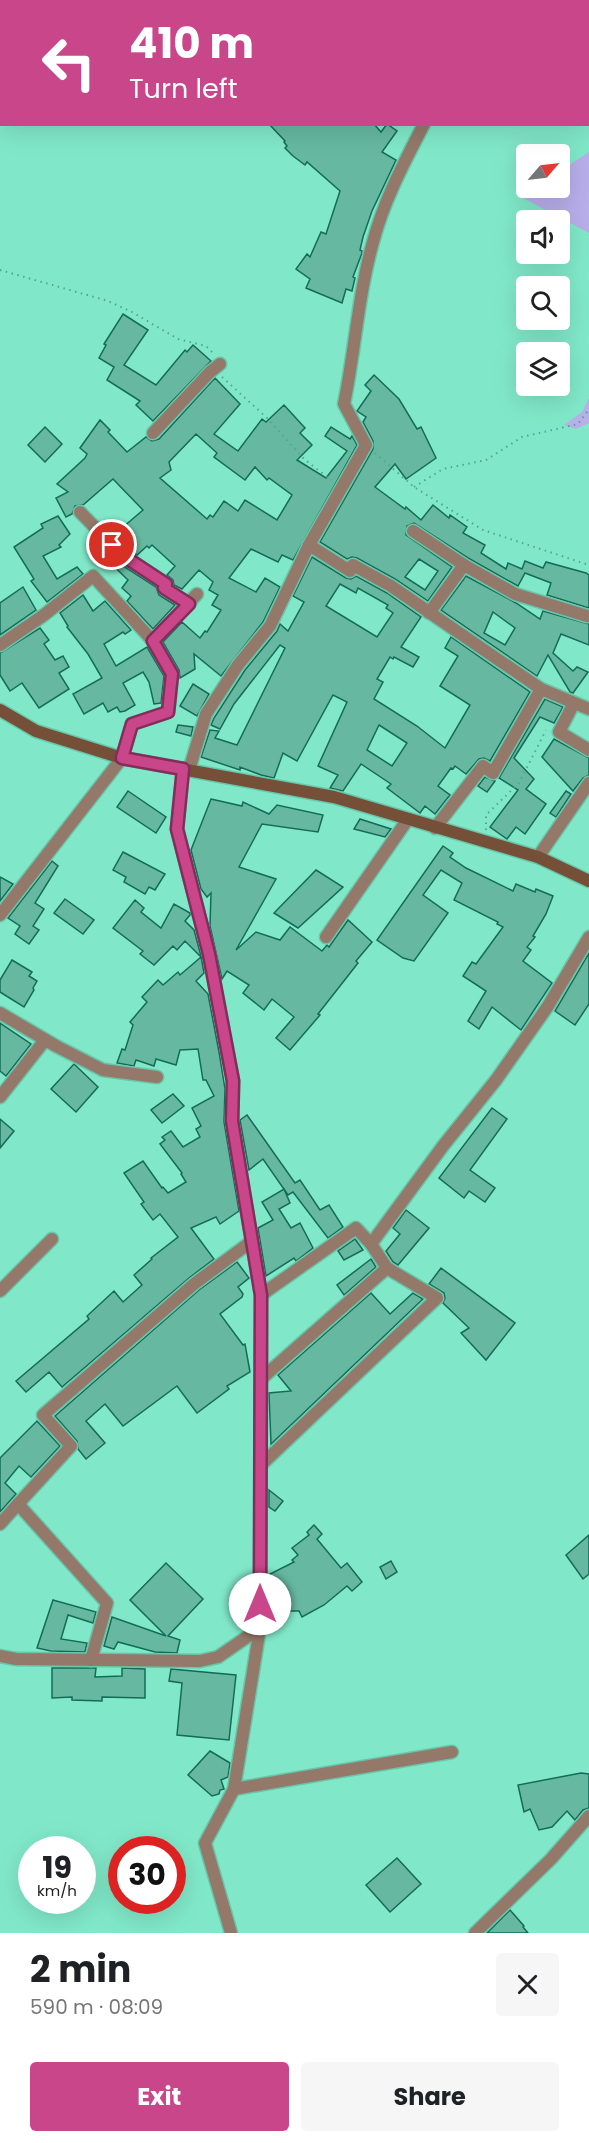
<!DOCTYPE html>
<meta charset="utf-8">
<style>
:root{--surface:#fff;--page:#f6f6f6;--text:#202124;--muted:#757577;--accent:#c9468a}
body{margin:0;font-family:Poppins,sans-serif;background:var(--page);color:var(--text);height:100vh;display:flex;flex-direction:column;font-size:22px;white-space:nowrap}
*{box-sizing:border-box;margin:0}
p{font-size:20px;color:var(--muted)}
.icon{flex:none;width:33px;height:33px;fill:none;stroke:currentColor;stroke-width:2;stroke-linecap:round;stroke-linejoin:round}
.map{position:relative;height:1933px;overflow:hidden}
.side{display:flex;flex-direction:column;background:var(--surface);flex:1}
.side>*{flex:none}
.banner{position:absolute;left:0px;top:0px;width:590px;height:126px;box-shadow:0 6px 24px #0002;background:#c9468a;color:#fff;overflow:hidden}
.needle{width:39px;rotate:62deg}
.fabs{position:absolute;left:516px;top:144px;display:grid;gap:12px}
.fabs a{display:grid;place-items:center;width:54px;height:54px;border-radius:6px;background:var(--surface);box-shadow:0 6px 24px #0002;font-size:30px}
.speed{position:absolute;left:18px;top:1836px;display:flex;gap:12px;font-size:30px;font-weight:700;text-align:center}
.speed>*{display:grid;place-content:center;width:78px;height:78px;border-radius:50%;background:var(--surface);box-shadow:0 6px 24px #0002;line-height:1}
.speed small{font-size:15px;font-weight:400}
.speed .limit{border:9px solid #d22;background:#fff;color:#111}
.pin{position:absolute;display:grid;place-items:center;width:51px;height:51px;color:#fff;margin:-26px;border:3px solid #fff;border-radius:50%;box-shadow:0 2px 6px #0007}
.me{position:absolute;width:66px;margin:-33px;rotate:0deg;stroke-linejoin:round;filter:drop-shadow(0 0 4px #0008)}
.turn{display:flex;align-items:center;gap:21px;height:126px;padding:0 30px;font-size:27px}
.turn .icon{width:78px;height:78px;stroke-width:2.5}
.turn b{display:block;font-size:42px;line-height:51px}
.round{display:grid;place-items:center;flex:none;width:63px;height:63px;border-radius:6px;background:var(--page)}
.headline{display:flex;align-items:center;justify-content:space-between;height:102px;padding:0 30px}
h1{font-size:36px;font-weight:700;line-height:45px}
.action{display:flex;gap:12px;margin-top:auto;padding:12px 30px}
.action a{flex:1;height:69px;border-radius:6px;background:var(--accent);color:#fff;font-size:24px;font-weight:700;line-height:69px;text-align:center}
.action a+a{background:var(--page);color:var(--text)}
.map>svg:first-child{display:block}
.green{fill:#b8aeea}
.building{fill:#66b9a0;stroke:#136c57;stroke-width:1.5;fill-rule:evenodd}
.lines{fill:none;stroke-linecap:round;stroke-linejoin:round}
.minor-casing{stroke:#69c5a9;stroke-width:15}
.secondary-casing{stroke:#69c5a9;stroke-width:15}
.path{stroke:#55a58d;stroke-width:2;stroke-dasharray:1.5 4.5;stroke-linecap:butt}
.minor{stroke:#94796a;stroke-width:12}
.secondary{stroke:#754f38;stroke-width:12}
.route-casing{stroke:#832e5a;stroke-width:15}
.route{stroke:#c9468a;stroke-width:10}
</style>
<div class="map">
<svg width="589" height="1933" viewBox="0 0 589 1933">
<rect width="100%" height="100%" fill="#80e8c8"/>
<!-- green -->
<g class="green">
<polygon points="589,152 589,233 519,196 533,188 560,188 560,171"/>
<polygon points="589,398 589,423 576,429 564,425 582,412"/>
</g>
<!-- building -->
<g class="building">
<polygon points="269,124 374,124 381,132 387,124 397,131 382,152 396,160 372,211 363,237 360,250 362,251 362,253 353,277 355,278 352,291 346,289 342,303 306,288 310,279 296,269 307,254 310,257 321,232 326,234 340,191 307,162 305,165 293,156 285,148 287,146 284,142 285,141"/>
<polygon points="123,314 148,330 124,365 156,385 185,350 187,352 193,345 211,361 153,421 136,405 140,401 107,380 114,367 99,358 106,345 104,344"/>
<path d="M374,375L399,399L417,429L421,427L436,458L406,479L395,464L375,487L405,509L406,507L421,520L433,505L449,518L450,515L467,527L463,533L485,545L481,553L506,569L508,563L522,569L525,561L543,568L546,562L586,573L589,575V608L547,595L551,583L525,573L518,586L468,558L414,523L407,526L406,535L452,567L428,601L395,579L357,558L352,557L347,559L320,542L373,449V441L363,422L366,417L357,411L371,391L365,385ZM419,559L438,571L425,590L405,577Z"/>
<path d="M215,378L240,404L214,434L238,451L262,419L266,422L284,405L305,428L300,433L312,445L297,460L326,478L347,451L325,436L331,427L350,439L352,436L357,445L293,560L282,555L278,562L251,549L229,578L256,592L265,578L280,587L263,622L221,676L194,654L195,669L180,678L179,670L163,642L182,622L200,638L205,631L207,632L221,610L212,605L218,595L209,590L213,582L199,570L182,589L174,585L173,580L167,575L175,566L152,545L149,548L147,546L137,555L127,549L110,531L118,523L122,528L143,510L113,479L83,505L75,506L72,514L66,517L56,498L68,492L57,484L85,458L87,454L80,448L100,420L110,430L108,432L127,452L146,437L152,441L159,439ZM196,434L217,453L214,457L245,480L255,467L267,480L269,478L292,495L277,520L245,500L238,511L224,501L213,517L210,515L207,519L160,478L171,470L169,462Z"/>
<polygon points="45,427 62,444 45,462 28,445"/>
<polygon points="58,516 70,534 59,545 61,547 43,556 57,579 77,567 83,574 47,602 31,581 34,579 14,547 43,528 41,524"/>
<polygon points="97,542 117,562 156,587 159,595 175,605 153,629 127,601 131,596 122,588 128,580 93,546"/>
<path d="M312,557L346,578L351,579L356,576L387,593L421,617L401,647L419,657L413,667L394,657L393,659L390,657L377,679L383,682L374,699L417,726L445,748L470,705L440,686L458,656L445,648L451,637L530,692L490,761L484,758L479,759L466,774L455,766L453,769L451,768L438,786L450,795L435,814L425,806L420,813L387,788L391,784L361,764L343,791L330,788L338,775L318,766L347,702L333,695L297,761L283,753L274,778L261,775L240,767V770L201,757L210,730L219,731L215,738L237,745L285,648L280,645L234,704L220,729L211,725L214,718L245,670L277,631L280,624L288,631L304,602L293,596ZM340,584L356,593L358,588L388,605L386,608L393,613L377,637L326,606ZM379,725L407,743L392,766L367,750Z"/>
<path d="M466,576L516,603L540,619L543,611L589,624V645L561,634L553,653L573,671L577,667L588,672L573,693L570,692L548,655L537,676L441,610ZM493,612L515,628L505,645L484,633Z"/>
<polygon points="23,587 36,610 0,635 0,603"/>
<polygon points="83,595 93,611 105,601 131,630 125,634 123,632 104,644 116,666 147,647 164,676 161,703 154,704 149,682 143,672 123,683 135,705 125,711 120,712 117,707 108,712 103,703 84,714 73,694 102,678 88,654 67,627 68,626 60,613"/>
<polygon points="40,628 49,640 44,644 55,660 63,656 69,667 59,673 69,689 39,708 22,683 10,691 0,675 0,653"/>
<polygon points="193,684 209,694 197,716 180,706"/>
<polygon points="545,699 563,707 554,723 540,717 514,758 534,779 526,789 546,804 525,834 516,827 507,839 490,827 518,790 499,778"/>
<polygon points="178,725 193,727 191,736 176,732"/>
<polygon points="554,739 589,758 589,775 583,778 573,791 542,757"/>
<polygon points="485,777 495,781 487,792 478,786"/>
<polygon points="128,791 166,817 156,833 117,807"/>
<polygon points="566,791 571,794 556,817 550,813"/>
<polygon points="211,799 242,806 243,802 269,814 277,805 323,815 318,832 262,824 239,867 276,879 236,950 256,932 280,940 290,927 322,951 327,945 329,947 348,920 372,942 356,961 358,963 318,1014 320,1015 290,1050 276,1038 294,1017 272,999 264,1010 243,993 249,985 227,971 222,979 210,926 211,893 207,897 201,889 191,850"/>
<polygon points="360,819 391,829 385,837 354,829"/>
<polygon points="443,846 453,853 450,857 466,868 513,891 516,884 535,892 536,889 553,896 546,914 533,936 535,937 527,947 531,950 523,961 552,983 521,1030 492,1007 479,1029 468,1021 486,991 463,976 472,962 476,964 503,927 497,924 498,922 454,900 462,883 441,870 423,895 448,913 414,961 403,958 377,940"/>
<polygon points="123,852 165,874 155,890 149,887 145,894 124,882 126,877 113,870"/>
<polygon points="52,861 58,866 35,903 44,909 33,926 39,930 29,944 15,934 20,926 8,918"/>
<polygon points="316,870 343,887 298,928 274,913"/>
<polygon points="0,877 13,884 0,901"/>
<polygon points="65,899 94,920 83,934 54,913"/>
<polygon points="135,900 144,908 141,912 161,928 174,904 190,913 190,915 185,921 194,930 201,956 204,973 196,981 208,994 219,1052 225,1089 224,1122 239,1211 220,1224 216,1217 191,1228 214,1259 189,1278 62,1387 49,1372 26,1392 16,1381 89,1319 87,1316 114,1291 123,1302 142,1285 134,1275 152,1259 151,1258 178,1237 160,1214 153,1220 141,1204 144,1202 124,1173 143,1161 162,1188 163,1187 168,1193 186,1182 181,1174 182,1173 160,1144 165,1140 162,1137 171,1131 183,1147 200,1137 196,1129 201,1126 192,1108 214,1096 206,1080 203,1080 198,1049 180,1050 176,1065 156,1059 154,1066 136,1060 134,1066 117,1063 122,1049 125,1050 133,1025 130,1022 147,1002 142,997 158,980 163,985 178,972 180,975 201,957 185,941 177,950 173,946 154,965 140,954 143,951 113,928"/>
<polygon points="589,953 589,1004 575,1025 555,1011"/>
<polygon points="12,960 32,972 29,976 37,981 33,988 34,990 24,1007 0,992 0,980"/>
<polygon points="0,1023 31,1044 6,1076 0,1071"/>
<polygon points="74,1064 98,1087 76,1112 51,1089"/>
<polygon points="173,1094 184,1106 162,1123 151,1110"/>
<polygon points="492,1108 507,1119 470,1170 495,1188 485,1202 469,1191 464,1198 439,1178"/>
<polygon points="247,1115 295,1183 300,1180 320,1210 329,1205 343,1227 328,1238 293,1192 288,1195 263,1159 249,1170 240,1120"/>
<polygon points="0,1119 14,1131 0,1148"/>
<polygon points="284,1189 290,1203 279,1209 291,1228 300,1223 313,1248 296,1261 294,1258 266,1276 258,1228 273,1220 262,1202"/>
<polygon points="406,1210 429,1228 398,1265 393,1262 386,1251 400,1234 393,1228"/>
<polygon points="355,1239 363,1250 344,1260 338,1251"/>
<polygon points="371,1259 376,1267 344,1295 337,1285"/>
<polygon points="237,1262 249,1278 238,1287 243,1294 242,1297 220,1314 243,1345 245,1344 250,1372 227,1386 229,1389 197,1413 177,1386 123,1426 105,1404 86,1421 105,1443 86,1459 78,1449 77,1441 55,1416 199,1290"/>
<polygon points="441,1268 515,1323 486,1360 461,1333 469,1328 443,1303 445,1298 444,1293 429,1284"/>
<polygon points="371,1293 390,1314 413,1293 423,1299 271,1444 269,1393 291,1391 278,1375"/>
<polygon points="37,1421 60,1446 31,1477 19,1466 5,1483 16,1494 0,1512 0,1458"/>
<polygon points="269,1490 283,1501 275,1511 269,1507"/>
<polygon points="314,1525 322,1534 317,1539 341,1568 347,1563 362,1582 352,1591 347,1586 324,1605 302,1617 299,1611 277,1611 276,1619 268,1618 268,1589 278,1589 270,1574 294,1562 292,1560 298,1555 292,1548 309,1535 307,1532"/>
<polygon points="589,1535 589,1574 583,1579 566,1555"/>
<polygon points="391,1561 397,1572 386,1579 380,1567"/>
<polygon points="166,1563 203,1599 168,1636 180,1640 177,1653 155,1652 118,1642 114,1649 104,1646 112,1617 166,1636 130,1600"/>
<polygon points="53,1600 96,1612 93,1623 68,1615 61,1639 87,1643 85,1652 51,1651 37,1648"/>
<polygon points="52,1668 96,1668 95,1677 122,1676 122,1668 145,1669 145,1698 102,1697 102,1701 72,1700 72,1697 52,1698"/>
<polygon points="171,1669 236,1675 229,1740 177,1735 182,1683 169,1681"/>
<polygon points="210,1751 230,1763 228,1777 221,1780 224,1789 220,1790 219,1794 212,1796 188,1775"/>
<polygon points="581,1773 589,1774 589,1808 583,1810 575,1820 567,1811 552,1827 539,1830 530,1809 524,1812 518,1785"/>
<polygon points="397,1858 421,1884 390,1912 366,1885"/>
<polygon points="510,1910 524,1926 523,1927 528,1933 487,1933"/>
</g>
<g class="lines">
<!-- minor casing -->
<g class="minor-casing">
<g id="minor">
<polyline points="496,2 497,0"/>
<polyline points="153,433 210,372 220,364"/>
<polyline points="80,512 122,555 166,584 164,588 189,604"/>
<polyline points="413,531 464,565 515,594 587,616"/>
<polyline points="309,545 350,571 353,565 391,586 541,689 589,709"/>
<polyline points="429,613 464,565"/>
<polyline points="0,645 44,615 93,576 153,641 197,594"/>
<polyline points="574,703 559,732 589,750"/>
<polyline points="183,769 177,829 209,954 233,1081 232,1121 261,1295 260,1628 234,1789 205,1843 231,1933"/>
<path d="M189,770L206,714L238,665L270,626L309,545L366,445L344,404C355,351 358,295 373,242C384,200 404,163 424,124"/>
<polyline points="435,828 483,766 493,773 541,689"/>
<polyline points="538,857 589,783"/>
<polyline points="0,915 122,758 132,724 168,712 172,674 153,641"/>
<polyline points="326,937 408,819"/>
<polyline points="0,1013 56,1046 103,1070 157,1077"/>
<polyline points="0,1097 45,1040"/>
<polyline points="371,1244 443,1146 496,1080 548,1006 589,937"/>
<polyline points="0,1291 52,1239"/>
<polyline points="261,1379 387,1268 371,1244 356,1228 261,1295"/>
<polyline points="261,1465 437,1298 387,1268"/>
<polyline points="18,1504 71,1446 43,1415 194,1284 252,1241"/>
<polyline points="0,1524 18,1504 107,1603 91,1660"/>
<polyline points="0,1656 16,1659 200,1661 218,1657 260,1628"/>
<polyline points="234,1789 452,1752"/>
<polyline points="475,1933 551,1859 589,1816"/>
</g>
</g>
<!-- secondary casing -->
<g class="secondary-casing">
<polyline id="secondary" points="0,710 36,731 122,758 334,797 538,857 589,881"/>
</g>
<!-- path -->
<g class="path">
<polyline points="0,270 108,301 132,312 178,339 206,346 213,353"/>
<polyline points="222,377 267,418 304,459 331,480"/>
<polyline points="375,453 414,487 483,530 589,565"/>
<polyline points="414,487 443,469 486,460 522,437 578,424 589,409"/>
<polyline points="486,830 486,815 519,783 546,730"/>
</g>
<!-- minor -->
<use href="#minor" class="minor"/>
<!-- secondary -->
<use href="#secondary" class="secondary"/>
</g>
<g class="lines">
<!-- route casing -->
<g class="route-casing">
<polyline id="route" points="112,545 122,555 166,584 164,588 189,604 153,641 172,674 168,712 132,724 122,758 183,769 177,829 209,954 233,1081 232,1121 261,1295 260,1604"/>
</g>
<!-- route -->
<use href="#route" class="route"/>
</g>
</svg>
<div class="fabs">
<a><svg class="needle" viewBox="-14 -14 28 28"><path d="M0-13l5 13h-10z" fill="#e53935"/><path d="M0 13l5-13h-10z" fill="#757577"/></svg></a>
<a><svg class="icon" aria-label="sound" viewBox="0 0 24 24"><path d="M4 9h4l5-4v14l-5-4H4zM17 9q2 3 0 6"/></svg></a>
<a><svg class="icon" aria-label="search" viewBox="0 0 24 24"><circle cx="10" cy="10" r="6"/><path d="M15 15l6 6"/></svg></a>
<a><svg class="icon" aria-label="layers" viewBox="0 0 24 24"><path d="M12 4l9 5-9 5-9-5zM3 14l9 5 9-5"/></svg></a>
</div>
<div class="speed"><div>19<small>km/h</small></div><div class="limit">30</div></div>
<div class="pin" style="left:112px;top:545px;background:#d93025"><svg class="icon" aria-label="arrive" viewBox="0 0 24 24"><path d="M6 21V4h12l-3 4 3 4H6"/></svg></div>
<svg class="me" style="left:260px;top:1604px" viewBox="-20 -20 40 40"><circle r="19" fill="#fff"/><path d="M0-13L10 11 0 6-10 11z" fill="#c9468a"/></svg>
<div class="banner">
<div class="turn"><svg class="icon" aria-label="left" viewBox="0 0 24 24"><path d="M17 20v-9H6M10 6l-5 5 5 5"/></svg><div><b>410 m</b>Turn left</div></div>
</div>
</div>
<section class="side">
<div class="headline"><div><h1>2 min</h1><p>590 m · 08:09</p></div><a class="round"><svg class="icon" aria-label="close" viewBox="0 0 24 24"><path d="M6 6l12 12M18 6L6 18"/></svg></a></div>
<div class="action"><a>Exit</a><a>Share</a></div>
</section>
